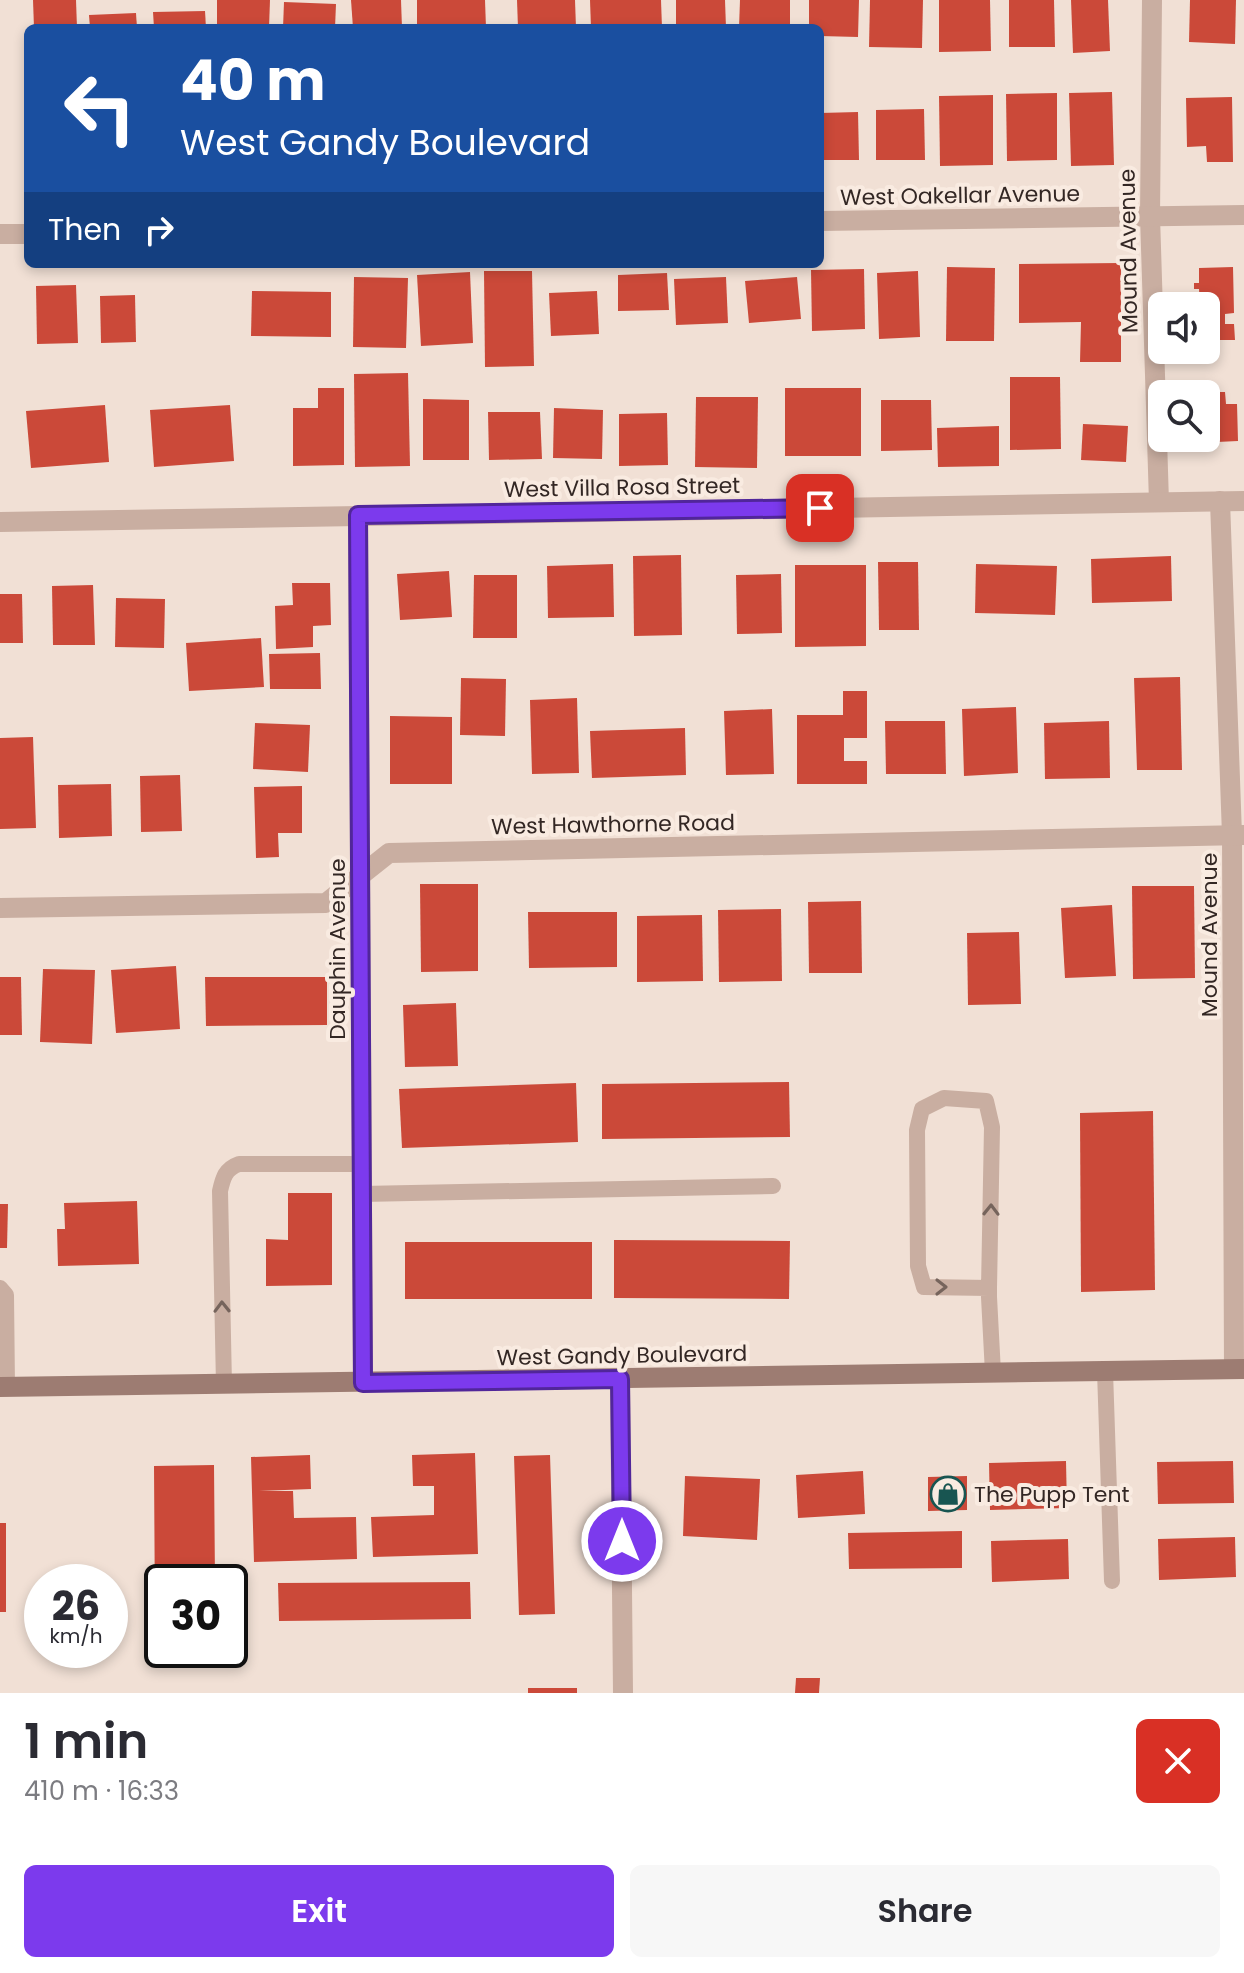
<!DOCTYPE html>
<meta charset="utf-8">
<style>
:root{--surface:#fff;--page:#f7f7f7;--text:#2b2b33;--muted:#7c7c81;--accent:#7c3aed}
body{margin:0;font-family:Poppins,sans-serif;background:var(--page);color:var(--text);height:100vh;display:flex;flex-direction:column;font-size:30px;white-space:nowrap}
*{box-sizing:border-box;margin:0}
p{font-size:26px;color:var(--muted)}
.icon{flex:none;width:44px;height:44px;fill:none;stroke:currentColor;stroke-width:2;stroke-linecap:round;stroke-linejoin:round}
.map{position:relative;height:1693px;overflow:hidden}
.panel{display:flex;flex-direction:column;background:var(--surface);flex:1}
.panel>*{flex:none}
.top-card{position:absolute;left:24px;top:24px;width:800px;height:244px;border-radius:12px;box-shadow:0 4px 12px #0003;background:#1a4fa0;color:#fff;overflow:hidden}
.tools{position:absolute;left:1148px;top:292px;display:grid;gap:16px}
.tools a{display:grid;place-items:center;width:72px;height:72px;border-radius:12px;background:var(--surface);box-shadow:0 4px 12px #0003;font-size:40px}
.speed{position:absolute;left:24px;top:1564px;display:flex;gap:16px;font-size:40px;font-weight:700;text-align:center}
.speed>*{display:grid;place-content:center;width:104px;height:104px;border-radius:50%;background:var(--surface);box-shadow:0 4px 12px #0003;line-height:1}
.speed small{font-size:20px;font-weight:400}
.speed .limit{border:4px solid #111;border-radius:12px;background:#fff;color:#111}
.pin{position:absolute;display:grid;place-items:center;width:68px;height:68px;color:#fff;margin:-34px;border-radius:16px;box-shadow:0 4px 12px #0006}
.me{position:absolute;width:88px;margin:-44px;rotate:0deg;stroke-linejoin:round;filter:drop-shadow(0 0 6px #0008)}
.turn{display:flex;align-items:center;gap:28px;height:168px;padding:0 24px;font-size:36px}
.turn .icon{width:104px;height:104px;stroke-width:2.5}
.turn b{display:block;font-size:56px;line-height:68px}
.then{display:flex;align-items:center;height:76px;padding:0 24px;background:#0003;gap:16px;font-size:30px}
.round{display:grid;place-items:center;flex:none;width:84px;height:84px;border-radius:12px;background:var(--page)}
.summary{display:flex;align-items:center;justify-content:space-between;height:136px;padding:0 24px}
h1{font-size:48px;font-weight:600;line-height:60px}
.action{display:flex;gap:16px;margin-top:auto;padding:16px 24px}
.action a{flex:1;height:92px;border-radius:12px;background:var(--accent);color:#fff;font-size:32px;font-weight:600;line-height:92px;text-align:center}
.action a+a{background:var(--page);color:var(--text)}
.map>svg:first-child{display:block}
.building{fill:#cb4939}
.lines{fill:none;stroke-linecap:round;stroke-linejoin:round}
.service{stroke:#c9aea1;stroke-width:16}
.minor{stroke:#c9aea1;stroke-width:20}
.secondary{stroke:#9d7c72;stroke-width:20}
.oneway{stroke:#76645c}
.route-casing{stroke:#51269a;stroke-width:20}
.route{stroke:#7c3aed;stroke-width:14}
.labels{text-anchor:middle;stroke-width:8;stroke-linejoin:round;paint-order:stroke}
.street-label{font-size:22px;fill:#332724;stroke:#f9ebe1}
.poi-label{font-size:22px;fill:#332724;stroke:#f9ebe1;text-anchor:start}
</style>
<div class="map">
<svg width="1244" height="1693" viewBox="0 0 1244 1693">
<rect width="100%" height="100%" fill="#f1e0d5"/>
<!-- building -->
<g class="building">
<polygon points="33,0 76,0 77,28 34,28"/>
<polygon points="217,0 270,0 269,28 217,28"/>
<polygon points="351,0 401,0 402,28 353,28"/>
<polygon points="417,0 485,0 486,28 417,28"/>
<polygon points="517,0 575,0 576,28 518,28"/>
<polygon points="590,0 661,0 662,28 591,28"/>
<polygon points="676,0 725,0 726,28 676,28"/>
<polygon points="740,0 790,0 790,28 739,28"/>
<polygon points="809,0 859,0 858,37 820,36 820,28 809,28"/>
<polygon points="870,0 923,0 922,48 869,47"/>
<polygon points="939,0 990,0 991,51 939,52"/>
<polygon points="1009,0 1054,0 1055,47 1009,47"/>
<polygon points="1071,0 1108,0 1110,51 1073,53"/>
<polygon points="1190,0 1236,0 1235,44 1189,42"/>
<polygon points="284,2 336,4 335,28 283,28"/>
<polygon points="205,11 206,28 154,28 153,12"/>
<polygon points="136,13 137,28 90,28 89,15"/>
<polygon points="1112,92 1114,165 1071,166 1069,93"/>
<polygon points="1057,93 1057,160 1007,161 1006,94"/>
<polygon points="993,95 993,165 940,166 939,96"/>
<polygon points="1232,97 1233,162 1207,162 1206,146 1187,147 1186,98"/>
<polygon points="924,109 925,160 876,160 876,110"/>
<polygon points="858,112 859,160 820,160 820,113"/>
<polygon points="1121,263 1121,362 1080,362 1081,322 1019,323 1019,264"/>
<polygon points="947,267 995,268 994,341 946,341"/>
<polygon points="1233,267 1234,313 1225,314 1225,324 1234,324 1235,340 1206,340 1206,306 1200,306 1199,289 1194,289 1194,283 1199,283 1199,268"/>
<polygon points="864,269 865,329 812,331 811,270"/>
<polygon points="484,271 532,271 534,366 485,367"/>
<polygon points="918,271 920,337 879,339 877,273"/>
<polygon points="470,272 473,343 421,346 417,275"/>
<polygon points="667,273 669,310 618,311 618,275"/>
<polygon points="354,277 408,278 406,348 353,347"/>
<polygon points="726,277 728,323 676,325 674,279"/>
<polygon points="797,277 801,319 749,323 745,281"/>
<polygon points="76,285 78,343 37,344 36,286"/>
<polygon points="252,291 331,292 331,337 251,336"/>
<polygon points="597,291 599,334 551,336 549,293"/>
<polygon points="135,295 136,342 101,343 100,296"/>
<polygon points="408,373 410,466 355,467 354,374"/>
<polygon points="1010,377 1060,377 1061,449 1010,450"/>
<polygon points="318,388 344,388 344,465 293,466 293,408 318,408"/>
<rect x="785" y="388" width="76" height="68"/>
<polygon points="1206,392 1225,392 1226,404 1237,404 1238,441 1217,442 1217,445 1209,446 1209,442 1197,442 1194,438 1206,438"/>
<polygon points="696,397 758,397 757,468 695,467"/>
<polygon points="423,399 469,400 469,460 423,460"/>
<polygon points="881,400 931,400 932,450 881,451"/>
<polygon points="105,405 109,462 31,468 26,411"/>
<polygon points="230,405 234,461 154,467 150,410"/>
<polygon points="554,408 603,410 602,459 553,458"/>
<polygon points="488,412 540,412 542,459 489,460"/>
<polygon points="667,413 668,465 619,466 619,414"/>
<polygon points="1083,424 1128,426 1126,462 1081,460"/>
<polygon points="999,426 999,466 938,467 937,428"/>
<polygon points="681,555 682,635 634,636 633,556"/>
<polygon points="1171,556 1172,601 1092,603 1091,559"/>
<polygon points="878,562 918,562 919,630 879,630"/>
<polygon points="613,564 614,617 548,618 547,566"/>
<polygon points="976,564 1057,566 1055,615 975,613"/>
<polygon points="795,565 866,565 866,646 795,647"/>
<polygon points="449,571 452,617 400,620 397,574"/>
<polygon points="781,574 782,633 737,634 736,575"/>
<polygon points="474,575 517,575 517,638 473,638"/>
<polygon points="292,583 330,583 331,625 313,626 313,647 276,649 275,606 293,605"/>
<polygon points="93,585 95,645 53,645 52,586"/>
<polygon points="0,594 22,594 23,643 0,643"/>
<polygon points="116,598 165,599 164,648 115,647"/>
<polygon points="261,638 264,687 189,691 186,643"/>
<polygon points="320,653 321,689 270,689 269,654"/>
<polygon points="1180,677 1182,770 1137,770 1134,678"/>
<polygon points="461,678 506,679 505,736 460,735"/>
<polygon points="843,691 867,691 867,738 844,738 844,761 867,761 867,784 797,784 797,715 843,715"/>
<polygon points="577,698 579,773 532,774 530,700"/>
<polygon points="1016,707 1018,773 964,776 962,709"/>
<polygon points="772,709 774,774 726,775 724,711"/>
<polygon points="390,716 452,717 452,784 390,784"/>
<polygon points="885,721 945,721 946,774 886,774"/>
<polygon points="1109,721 1110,778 1045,779 1044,723"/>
<polygon points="255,723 310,725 308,772 253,769"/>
<polygon points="685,728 686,775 592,778 590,731"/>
<polygon points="33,737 36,828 0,829 0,738"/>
<polygon points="180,775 182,831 141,832 140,776"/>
<polygon points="111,784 112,836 59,838 58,785"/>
<polygon points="302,786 302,833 278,833 279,857 256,858 254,787"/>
<polygon points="420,884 478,884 478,971 421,972"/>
<polygon points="1132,886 1194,886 1195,978 1133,979"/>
<polygon points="861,901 862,973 809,973 808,902"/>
<polygon points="1112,905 1116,976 1065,978 1061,908"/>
<polygon points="781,909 782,981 719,982 718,910"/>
<polygon points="528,912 617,912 617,967 529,968"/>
<polygon points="702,915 703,981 637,982 637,916"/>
<polygon points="1019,932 1021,1004 968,1005 967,933"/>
<polygon points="176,966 180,1029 116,1033 111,970"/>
<polygon points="43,969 95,970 92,1044 40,1042"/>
<polygon points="0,977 21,977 22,1035 0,1035"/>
<polygon points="205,977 327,977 327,1025 206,1026"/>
<polygon points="456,1003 458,1066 405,1067 403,1005"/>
<polygon points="789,1082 790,1137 602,1139 602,1084"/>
<polygon points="576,1083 578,1142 402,1148 399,1089"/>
<polygon points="1153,1111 1155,1290 1081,1292 1080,1113"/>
<polygon points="288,1193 332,1193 332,1285 266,1286 266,1239 288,1240"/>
<polygon points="137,1201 139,1264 58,1266 57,1229 65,1229 64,1203"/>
<polygon points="0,1204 8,1204 7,1248 0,1248"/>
<polygon points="614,1240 790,1241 789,1299 614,1298"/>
<rect x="405" y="1242" width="187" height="57"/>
<polygon points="475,1453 478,1554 373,1557 371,1517 434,1515 434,1486 413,1486 412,1455"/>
<polygon points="310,1455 311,1489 259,1491 293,1491 294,1518 356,1517 357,1559 254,1562 251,1457"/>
<polygon points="550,1455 555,1614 519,1615 514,1456"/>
<polygon points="1066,1461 1067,1508 990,1510 989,1463"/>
<polygon points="1233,1461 1234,1503 1158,1504 1157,1462"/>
<polygon points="214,1465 215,1582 162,1582 162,1622 155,1622 154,1466"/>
<polygon points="863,1471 865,1514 798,1518 796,1475"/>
<polygon points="685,1476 760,1479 757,1540 683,1536"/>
<polygon points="967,1476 967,1510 928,1511 928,1477"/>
<rect x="0" y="1523" width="6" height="89"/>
<polygon points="962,1531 962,1568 849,1569 848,1533"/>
<polygon points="1235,1537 1236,1577 1159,1580 1158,1539"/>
<polygon points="1068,1539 1069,1579 992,1582 991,1541"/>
<polygon points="470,1582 471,1619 279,1621 278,1583"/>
<polygon points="796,1678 820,1678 819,1693 795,1693"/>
<rect x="528" y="1688" width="49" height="5"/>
</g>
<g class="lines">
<!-- service -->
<g class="service">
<polyline points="362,1194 773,1186"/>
<polyline points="0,1288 6,1295 7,1387"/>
<polyline points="989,1288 924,1287 918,1266 917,1130 922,1109 944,1098 986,1101 992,1127 989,1288 989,1297 993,1373"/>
<polyline points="1105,1371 1112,1581"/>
<path d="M224,1385L220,1191C223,1178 225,1169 239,1164H362"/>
</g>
<!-- minor -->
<g class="minor">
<polyline points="1152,0 1150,216 1159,502"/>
<polyline points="820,221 1244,215"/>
<polyline points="0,234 28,234"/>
<polyline points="1220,501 1232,835 1234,1369"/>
<polyline points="358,515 363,1383"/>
<polyline points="0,522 1244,501"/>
<polyline points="0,908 326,903 389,853 1244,835"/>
<polyline points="620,1379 623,1693"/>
</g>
<!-- secondary -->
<polyline class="secondary" points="0,1387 1244,1369"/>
</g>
<!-- one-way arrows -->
<defs><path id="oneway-chevron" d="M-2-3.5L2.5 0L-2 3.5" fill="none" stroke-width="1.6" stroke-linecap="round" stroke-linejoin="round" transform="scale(2)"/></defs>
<g class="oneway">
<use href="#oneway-chevron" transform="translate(991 1210) rotate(-89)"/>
<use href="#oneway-chevron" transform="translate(941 1287)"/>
<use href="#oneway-chevron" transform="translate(222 1307) rotate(-91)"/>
</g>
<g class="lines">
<!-- route casing -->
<g class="route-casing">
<polyline id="route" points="622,1541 620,1379 363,1383 358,515 820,508"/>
</g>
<!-- route -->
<use href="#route" class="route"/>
</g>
<!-- icons -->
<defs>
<g id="shop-ring" transform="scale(1.8)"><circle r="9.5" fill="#f9ebe1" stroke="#185551" stroke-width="1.5"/><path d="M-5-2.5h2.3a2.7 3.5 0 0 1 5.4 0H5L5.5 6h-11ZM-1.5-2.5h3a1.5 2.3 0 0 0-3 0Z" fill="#185551"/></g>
</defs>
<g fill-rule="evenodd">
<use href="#shop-ring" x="948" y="1494"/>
</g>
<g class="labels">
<!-- street labels -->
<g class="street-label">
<text transform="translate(960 195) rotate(-1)" y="8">West Oakellar Avenue</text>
<text transform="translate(1128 251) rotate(-91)" y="8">Mound Avenue</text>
<text transform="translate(622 487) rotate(-1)" y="8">West Villa Rosa Street</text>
<text transform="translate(613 824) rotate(-1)" y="8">West Hawthorne Road</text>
<text transform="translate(1209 935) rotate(-90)" y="8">Mound Avenue</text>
<text transform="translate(337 949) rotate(-90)" y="8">Dauphin Avenue</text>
<text transform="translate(622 1355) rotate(-1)" y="8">West Gandy Boulevard</text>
</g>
<!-- poi labels -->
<g class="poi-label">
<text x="974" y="1502">The Pupp Tent</text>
</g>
</g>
</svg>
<div class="tools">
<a><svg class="icon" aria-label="sound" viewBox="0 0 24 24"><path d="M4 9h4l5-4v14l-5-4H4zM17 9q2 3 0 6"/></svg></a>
<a><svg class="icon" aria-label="search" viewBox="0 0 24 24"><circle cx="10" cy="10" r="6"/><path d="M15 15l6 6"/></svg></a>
</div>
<div class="speed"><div>26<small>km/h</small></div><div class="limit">30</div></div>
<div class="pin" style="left:820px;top:508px;background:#d93025"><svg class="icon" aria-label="arrive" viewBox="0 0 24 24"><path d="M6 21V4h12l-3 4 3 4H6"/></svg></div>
<svg class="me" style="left:622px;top:1541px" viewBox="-20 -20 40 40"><circle r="17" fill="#7c3aed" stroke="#fff" stroke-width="3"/><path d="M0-11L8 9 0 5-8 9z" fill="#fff"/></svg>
<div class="top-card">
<div class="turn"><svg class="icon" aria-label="left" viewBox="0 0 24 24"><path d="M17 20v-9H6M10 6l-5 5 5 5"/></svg><div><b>40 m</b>West Gandy Boulevard</div></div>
<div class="then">Then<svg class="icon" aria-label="right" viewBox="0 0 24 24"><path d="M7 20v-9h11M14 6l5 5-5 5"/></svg></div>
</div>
</div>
<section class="panel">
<div class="summary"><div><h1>1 min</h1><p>410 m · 16:33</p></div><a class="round" style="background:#d93025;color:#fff"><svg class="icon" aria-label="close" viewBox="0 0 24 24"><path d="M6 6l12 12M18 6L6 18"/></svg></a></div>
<div class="action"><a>Exit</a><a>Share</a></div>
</section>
